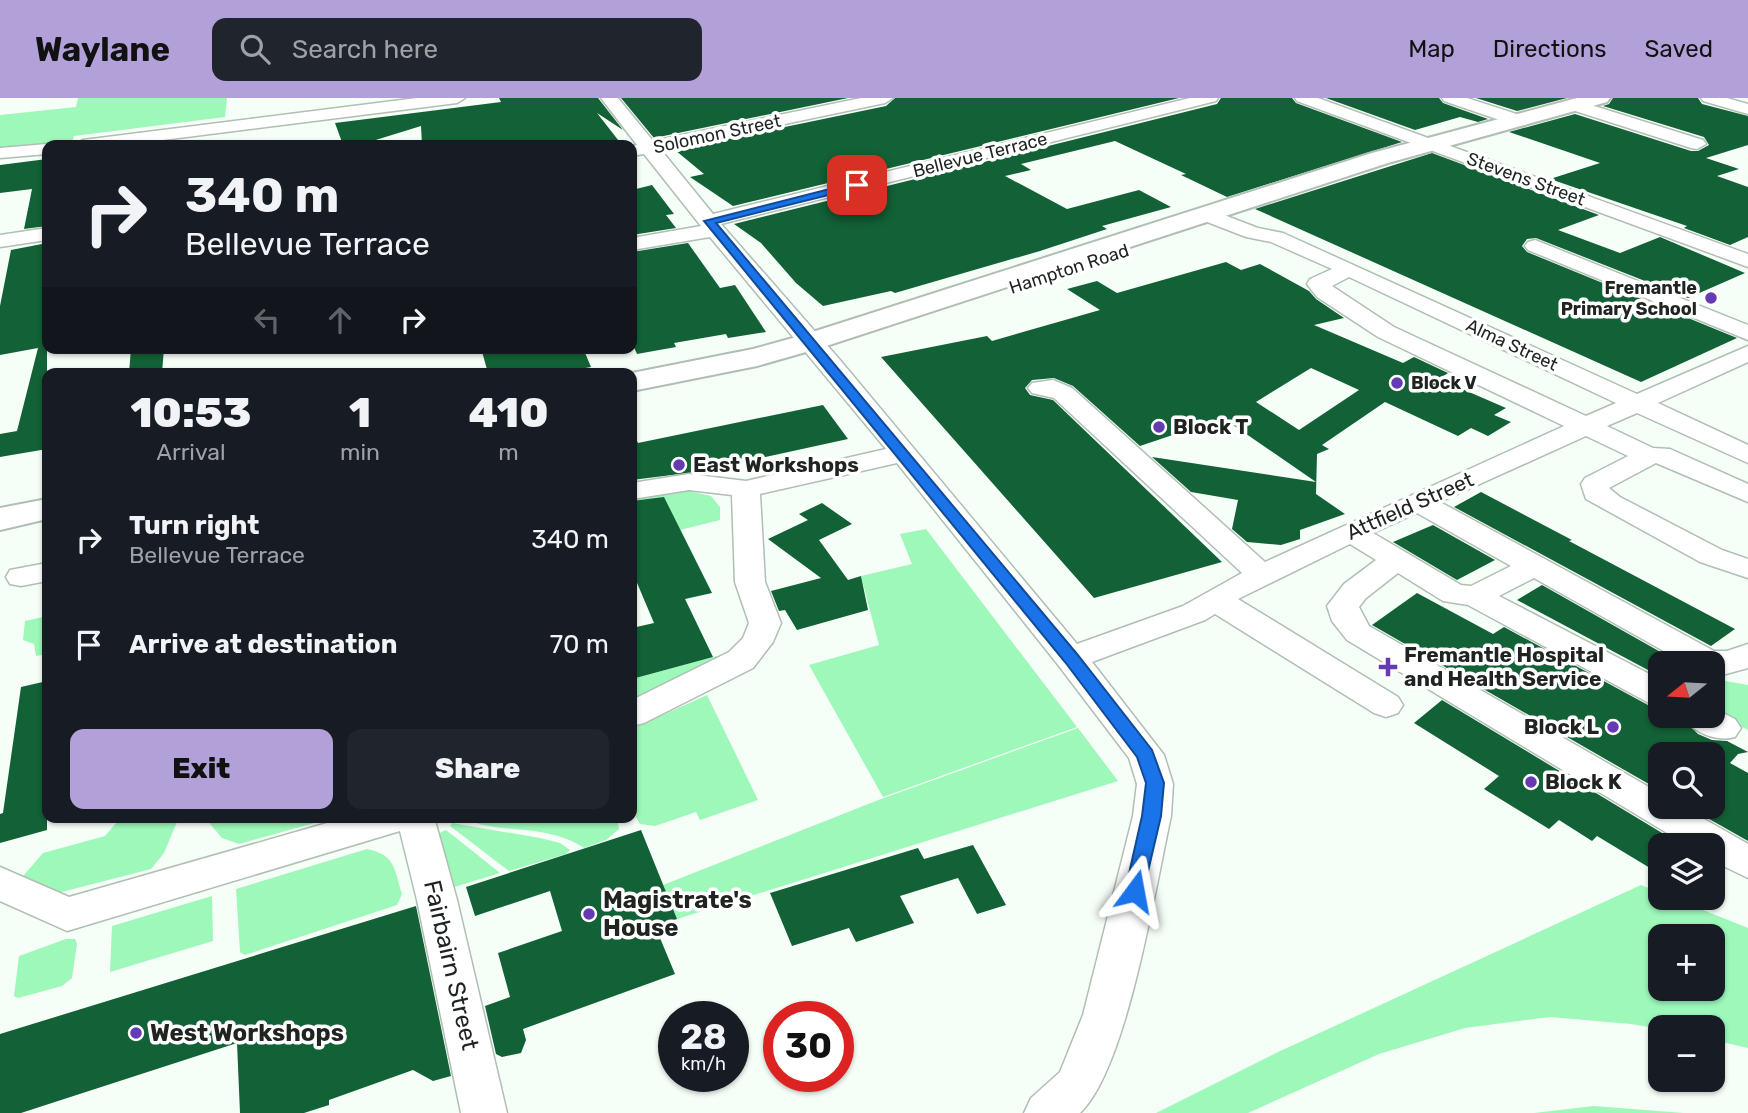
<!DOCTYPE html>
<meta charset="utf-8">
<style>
:root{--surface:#171b24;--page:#20242c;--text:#f1f3f6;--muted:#9ea1a6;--accent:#b2a0d8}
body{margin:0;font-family:Rubik,sans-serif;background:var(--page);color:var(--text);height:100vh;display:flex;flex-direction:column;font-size:26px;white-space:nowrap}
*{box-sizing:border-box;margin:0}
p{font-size:23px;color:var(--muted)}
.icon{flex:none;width:38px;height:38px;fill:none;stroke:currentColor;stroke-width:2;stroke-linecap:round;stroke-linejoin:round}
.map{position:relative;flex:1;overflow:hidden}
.details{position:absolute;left:42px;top:270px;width:595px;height:455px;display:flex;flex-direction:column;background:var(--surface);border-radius:14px;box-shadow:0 2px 5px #0004}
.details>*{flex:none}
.top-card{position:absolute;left:42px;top:42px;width:595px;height:214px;border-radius:14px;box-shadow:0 2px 5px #0004;background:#171b24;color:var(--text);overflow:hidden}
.needle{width:46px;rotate:252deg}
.buttons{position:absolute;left:1648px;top:553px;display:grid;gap:14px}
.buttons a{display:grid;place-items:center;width:77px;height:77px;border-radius:14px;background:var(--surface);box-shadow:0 2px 5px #0004;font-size:35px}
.speed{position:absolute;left:658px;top:903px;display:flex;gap:14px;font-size:35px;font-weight:700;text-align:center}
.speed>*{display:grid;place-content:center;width:91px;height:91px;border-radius:50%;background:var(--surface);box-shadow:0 2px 5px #0004;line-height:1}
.speed small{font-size:18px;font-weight:400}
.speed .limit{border:10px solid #d22;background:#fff;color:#111}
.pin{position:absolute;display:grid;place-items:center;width:60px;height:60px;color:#fff;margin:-30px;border-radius:14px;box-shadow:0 4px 10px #0006}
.me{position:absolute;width:77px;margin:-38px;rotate:13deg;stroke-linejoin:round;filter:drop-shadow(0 0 5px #0008)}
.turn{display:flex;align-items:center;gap:24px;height:147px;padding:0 28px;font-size:32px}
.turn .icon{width:91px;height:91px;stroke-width:2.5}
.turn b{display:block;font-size:49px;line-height:60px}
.lanes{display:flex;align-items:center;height:66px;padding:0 28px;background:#0003;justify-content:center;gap:35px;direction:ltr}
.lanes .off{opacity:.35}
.eta{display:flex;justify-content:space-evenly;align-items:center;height:119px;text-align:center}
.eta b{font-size:42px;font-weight:800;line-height:49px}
.cta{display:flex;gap:14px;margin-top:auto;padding:14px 28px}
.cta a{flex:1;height:80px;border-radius:14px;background:var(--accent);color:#111;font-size:28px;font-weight:800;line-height:80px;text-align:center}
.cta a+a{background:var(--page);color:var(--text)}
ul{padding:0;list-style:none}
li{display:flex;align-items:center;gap:21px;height:105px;padding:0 28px}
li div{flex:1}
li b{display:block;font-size:26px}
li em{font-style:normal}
header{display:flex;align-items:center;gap:42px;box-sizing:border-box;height:98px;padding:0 35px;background:var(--accent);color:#111}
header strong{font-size:33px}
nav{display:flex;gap:38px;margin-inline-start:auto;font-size:24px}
.search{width:490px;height:63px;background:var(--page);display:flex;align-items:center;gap:18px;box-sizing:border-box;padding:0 24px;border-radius:14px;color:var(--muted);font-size:26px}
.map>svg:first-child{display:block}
.green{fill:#9df8ba;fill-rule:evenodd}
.building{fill:#136136;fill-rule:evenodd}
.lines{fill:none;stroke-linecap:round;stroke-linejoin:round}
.minor-casing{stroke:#b0beb4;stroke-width:3}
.major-casing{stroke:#b0beb4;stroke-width:4}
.minor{fill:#fff;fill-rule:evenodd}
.major{fill:#fff;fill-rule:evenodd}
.route{fill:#1a73e8;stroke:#114b97;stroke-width:2}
.poi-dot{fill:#653bb3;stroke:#fff;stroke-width:2.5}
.labels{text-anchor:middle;stroke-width:7;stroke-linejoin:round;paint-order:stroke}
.far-street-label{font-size:18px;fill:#1f2420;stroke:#fff}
.far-poi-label{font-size:18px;font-weight:bold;fill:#1f2420;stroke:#fff;text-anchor:end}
.poi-label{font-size:21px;font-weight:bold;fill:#1f2420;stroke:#fff;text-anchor:start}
.street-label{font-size:21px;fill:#1f2420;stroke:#fff}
.near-poi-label{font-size:24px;font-weight:bold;fill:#1f2420;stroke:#fff;text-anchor:start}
.near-street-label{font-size:24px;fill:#1f2420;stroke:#fff}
</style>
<header>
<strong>Waylane</strong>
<div class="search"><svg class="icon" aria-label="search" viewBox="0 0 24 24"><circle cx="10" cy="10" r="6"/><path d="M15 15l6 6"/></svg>Search here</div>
<nav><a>Map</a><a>Directions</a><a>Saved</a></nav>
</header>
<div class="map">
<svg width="1748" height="1015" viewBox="0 0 1748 1015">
<rect width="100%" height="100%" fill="#f6fef8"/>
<!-- green -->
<g class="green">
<polygon points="78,0 227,0 225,19 74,38 72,44 0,51 0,17 76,9"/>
<polygon points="680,391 711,398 720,409 720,422 680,432 673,418 632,428 632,400"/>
<polygon points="926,431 1077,629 883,699 809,567 879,547 861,478 912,466 900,436"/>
<polygon points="47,518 47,556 36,558 34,546 23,542 25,523"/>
<polygon points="717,558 716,563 708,568 632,602 632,581"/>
<polygon points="1720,582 1748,587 1748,632 1713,614 1713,586"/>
<polygon points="707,597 758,702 700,722 696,714 655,728 640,726 632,712 632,631"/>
<polygon points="1078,630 1118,683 677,821 663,787 881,701"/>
<polygon points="135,719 179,719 164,755 151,771 46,798 23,782 24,777 43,755 105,738 117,724"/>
<polygon points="204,719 336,719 239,746 222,740"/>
<path d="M617,719L619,731L606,742L584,750C544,724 501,738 463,720Z"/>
<polygon points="452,725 540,740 560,745 570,752 566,756 509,773 450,728"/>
<polygon points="446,732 500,775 435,795 435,744 441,734"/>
<path d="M367,751C396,757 394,771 402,796L397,807L245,857L240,854L236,791Z"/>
<path d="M1641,787L1661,795V800H1673L1748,830V950L1713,942V929H1661V931L1631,926L1550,919L1465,930L1379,956L1248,1015H1156L1276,955ZM1661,838H1713V891H1661Z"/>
<polygon points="212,798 213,843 110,874 112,828"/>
<polygon points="66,841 75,841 77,846 72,880 62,888 18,900 14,898 19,858"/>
<polygon points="1594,1008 1684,1015 1534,1015"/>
</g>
<!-- building -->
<g class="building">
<polygon points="499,0 598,0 623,32 597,15 622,47 577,47 574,42 537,47 422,47 421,28 366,45 343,47 335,25 501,4"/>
<polygon points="621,0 848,0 654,40"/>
<polygon points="895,0 1179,0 733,108 690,79 704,76 675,52 886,8"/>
<polygon points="1221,0 1292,0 1296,5 1402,44 1227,99 1181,77 1186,76 1115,43 1021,66 1031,72 1005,78 1067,111 1139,92 1171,109 1102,128 1107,131 1040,153 895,195 891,193 823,208 796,185 761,145 734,126 1217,6"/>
<polygon points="1326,0 1439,0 1443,5 1488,21 1478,24 1460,19 1415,32"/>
<polygon points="1476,0 1567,0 1517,13"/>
<polygon points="1613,0 1698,0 1702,6 1748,18 1748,47 1706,60 1739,71 1717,78 1748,89 1748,139 1730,147 1684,130 1687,128 1550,81 1600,65 1509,34 1575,16 1691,53 1698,53 1709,47 1704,39 1603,8 1609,6"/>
<polygon points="1432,55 1599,117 1558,132 1620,155 1660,139 1745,175 1688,200 1536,140 1527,141 1522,148 1527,154 1737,240 1641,284 1255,111"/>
<polygon points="47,61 47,128 24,131 32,91 0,95 0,67"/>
<polygon points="652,87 674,116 666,117 676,130 632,137 632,92"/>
<polygon points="47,145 47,351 0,359 0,336 17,333 38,250 0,257 0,208 11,152"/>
<polygon points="688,145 720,190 735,187 766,234 728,240 726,236 674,245 676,249 637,256 632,245 632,154"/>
<path d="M1226,164L1241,172L1260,166L1309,193L1316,201L1344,220L1314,227L1403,265L1414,259L1448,275L1439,281L1506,310L1494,317L1511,324L1488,338L1471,330L1458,338L1385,304L1322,347L1329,351L1317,356L1316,396L1345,416L1300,432V441L1281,447L1247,444L1232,431L1238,402L1191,394L1152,359L1316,384L1223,320L1140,348L1073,288L1054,280L1032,282L1025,290L1030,297L1053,302L1222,464L1094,500L881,259L987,238L992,243L1100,212L1067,191L1097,183L1117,195ZM1311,270L1359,292L1299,332L1256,304Z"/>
<polygon points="131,250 164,250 162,275 129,275"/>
<polygon points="481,250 583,250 591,269 558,275 488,275"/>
<polygon points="823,307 848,341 696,374 632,382 632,332 638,345"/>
<polygon points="1481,394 1572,442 1569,443 1735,531 1711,548 1454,409"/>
<polygon points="664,399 712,495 685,501 713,559 632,581 632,530 654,525 632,473 632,403"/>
<polygon points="822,405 852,426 819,442 848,482 861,478 868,512 797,532 785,512 779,513 771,493 821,480 768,441 808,422 799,416"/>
<polygon points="1433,427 1495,462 1457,482 1393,444"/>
<polygon points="1542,487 1680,565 1661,565 1661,579 1517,502"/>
<polygon points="1417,495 1493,536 1504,529 1648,607 1661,611 1661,618 1680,618 1698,636 1712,642 1727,643 1748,654 1738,656 1730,665 1748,675 1748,743 1688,709 1713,709 1713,656 1661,656 1661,693 1372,527"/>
<polygon points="47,583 47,732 0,745 0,716 3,715 21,589"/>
<polygon points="1442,602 1682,747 1661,747 1661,759 1650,770 1597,738 1592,743 1559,722 1549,731 1484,691 1499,678 1414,625"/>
<polygon points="641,732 677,821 655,828 675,876 523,931 526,942 521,955 502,959 496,956 485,908 510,899 498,855 562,833 550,793 475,818 466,789"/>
<polygon points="973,747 1006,807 977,816 958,780 900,798 914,825 856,844 849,830 792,848 770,795 918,750 924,761"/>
<polygon points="416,808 451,978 433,983 413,972 329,1002 329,1007 304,1015 240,1015 237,945 21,1015 0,1015 0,936"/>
</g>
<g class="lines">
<!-- minor casing -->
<g class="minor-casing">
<g id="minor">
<polygon points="417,0 465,0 457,5 123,47 74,47 83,42"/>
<path d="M601,0H618L653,43L861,0H893L885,5L661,52L713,116L1190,0H1218L1216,3L721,126L840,262L1077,546L1183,508L1242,475L1054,300L1032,295L1028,290L1032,285L1053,282L1072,290L1265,464L1564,328L1378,239L1317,199L1307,186L1310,181L1332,171L1271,144L1246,139L1197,120L1194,116L1197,112H1211L1258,130L1283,135L1637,296L1748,248V264L1658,305L1748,347V365L1637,315L1607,328L1653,350L1670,351L1748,386V404L1656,365L1609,390L1620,399L1722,452L1748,461V480L1700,464L1586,401L1581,386L1585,380L1628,358L1586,338L1440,404L1714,553H1727L1748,546V570L1726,576L1713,575V565H1685L1534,480L1499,498L1661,582V609L1649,605L1468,507L1443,503L1398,475L1366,500L1359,509L1369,528L1661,696V709H1683L1748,746V780L1713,763V747H1687L1347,542L1332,523L1327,508L1344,486L1376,462L1350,446L1238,501L1398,599L1403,607L1398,615L1386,619L1374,615L1215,516L1205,522L1092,564L1164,657L1173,686L1171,718C1156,786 1127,971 1080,1015H1024L1031,1000L1060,974L1083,917L1133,718L1137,686L1129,660L1059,568L897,365L760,396L765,484L781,525L773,544L753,570L644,625L632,628V602L729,554L743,540L749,525L735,484L732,397L689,392L632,401V385L689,376L746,383L886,351L710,139L632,152V140L701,128L644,56L632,58V48L637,47ZM1349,179L1616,305L1586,318L1394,229L1332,188ZM1417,415L1511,468L1471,488L1461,487L1373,435Z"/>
<polygon points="1295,0 1318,0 1748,156 1748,169 1297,3"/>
<polygon points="1442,0 1467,0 1526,19 1529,23 1526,27 1514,27 1444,3"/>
<polygon points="1701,0 1727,0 1748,6 1748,16 1703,3"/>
<polygon points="1575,2 1703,42 1706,46 1697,51 1691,50 1569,11 1567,7 1569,3"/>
<polygon points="47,46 53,47 47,47 47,56 0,60 0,50"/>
<polygon points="47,130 47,142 0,149 0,137"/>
<polygon points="1535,142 1748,227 1748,242 1528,152 1525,148 1528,144"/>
<polygon points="47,465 47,483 21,488 10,486 6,479 10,472"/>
<path d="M1713,610L1735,621L1741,630L1735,639C1717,644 1693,635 1683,618H1713Z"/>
<polygon points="348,719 434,719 457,802 507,1015 461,1015 417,802 400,733 67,833 0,803 0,769 69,799"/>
</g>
</g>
<!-- major casing -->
<g class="major-casing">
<g id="major">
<polygon points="1577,0 1610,0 1607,4 1388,65 820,250 757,268 632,293 632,275 753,251 800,238 1372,55"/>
<polygon points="47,401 47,421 0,432 0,410"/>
</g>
</g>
<!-- minor -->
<use href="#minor" class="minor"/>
<!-- major -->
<use href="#major" class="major"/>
</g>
<!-- route -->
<polygon class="route" points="857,84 861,85 861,89 716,125 1077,556 1152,652 1164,685 1161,718 1142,799 1135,801 1128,799 1125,793 1142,718 1146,685 1137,659 1065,564 704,123"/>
<!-- markers -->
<g class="poi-dot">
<circle cx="1711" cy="200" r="7"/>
<circle cx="1397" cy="285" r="7"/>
<circle cx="1159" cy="329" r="7"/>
<circle cx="679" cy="367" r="7"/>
<path d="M1384.5 558.5h7v7h7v7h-7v7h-7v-7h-7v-7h7z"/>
<circle cx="1613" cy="629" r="7"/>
<circle cx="1531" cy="684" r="7"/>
<circle cx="589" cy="816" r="7"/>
<circle cx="136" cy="935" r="7"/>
</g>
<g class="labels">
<!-- far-street labels -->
<g class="far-street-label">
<text transform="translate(717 36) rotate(-12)" y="6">Solomon Street</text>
<text transform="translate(980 57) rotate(-14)" y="6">Bellevue Terrace</text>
<text transform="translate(1526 81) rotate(20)" y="6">Stevens Street</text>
<text transform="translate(1069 171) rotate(-18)" y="6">Hampton Road</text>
<text transform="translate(1512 247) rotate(25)" y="6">Alma Street</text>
</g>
<!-- far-poi labels -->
<g class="far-poi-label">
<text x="1697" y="196">Fremantle<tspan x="1697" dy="21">Primary School</tspan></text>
<text x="1411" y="291" text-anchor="start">Block V</text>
</g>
<!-- poi labels -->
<g class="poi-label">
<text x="1173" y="336">Block T</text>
<text x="693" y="374">East Workshops</text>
<text x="1404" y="564">Fremantle Hospital<tspan x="1404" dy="24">and Health Service</tspan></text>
<text x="1599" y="636" text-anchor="end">Block L</text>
<text x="1545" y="691">Block K</text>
</g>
<!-- street labels -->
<g class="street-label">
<text transform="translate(1410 408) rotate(-24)" y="7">Attfield Street</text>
</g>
<!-- near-poi labels -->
<g class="near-poi-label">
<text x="603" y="810">Magistrate's<tspan x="603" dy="28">House</tspan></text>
<text x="150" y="943">West Workshops</text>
</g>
<!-- near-street labels -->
<g class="near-street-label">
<text transform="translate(451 867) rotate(77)" y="8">Fairbairn Street</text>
</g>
</g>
</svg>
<div class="buttons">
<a><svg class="needle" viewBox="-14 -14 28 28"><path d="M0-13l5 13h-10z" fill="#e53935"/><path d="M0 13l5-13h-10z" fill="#9ea1a6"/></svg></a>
<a><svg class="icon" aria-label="search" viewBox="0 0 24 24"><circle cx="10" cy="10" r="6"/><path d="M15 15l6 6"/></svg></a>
<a><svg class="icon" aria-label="layers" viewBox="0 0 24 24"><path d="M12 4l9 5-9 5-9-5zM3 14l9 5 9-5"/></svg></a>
<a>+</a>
<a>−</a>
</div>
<div class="speed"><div>28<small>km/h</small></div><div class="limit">30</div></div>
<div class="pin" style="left:857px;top:87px;background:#d93025"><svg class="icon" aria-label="arrive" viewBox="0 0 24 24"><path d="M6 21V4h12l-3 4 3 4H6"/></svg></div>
<svg class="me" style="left:1135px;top:793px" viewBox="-20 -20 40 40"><path d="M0-17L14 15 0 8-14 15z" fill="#1a73e8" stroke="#fff" stroke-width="4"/></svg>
<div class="top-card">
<div class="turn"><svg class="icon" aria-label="right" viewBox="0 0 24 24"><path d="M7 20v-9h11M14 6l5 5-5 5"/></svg><div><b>340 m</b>Bellevue Terrace</div></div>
<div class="lanes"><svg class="icon off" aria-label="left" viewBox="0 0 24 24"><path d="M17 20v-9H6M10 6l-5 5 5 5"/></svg><svg class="icon off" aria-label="ahead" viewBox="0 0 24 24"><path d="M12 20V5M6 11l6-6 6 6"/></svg><svg class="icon" aria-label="right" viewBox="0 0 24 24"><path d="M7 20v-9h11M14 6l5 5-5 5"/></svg></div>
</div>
<section class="details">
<div class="eta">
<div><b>10:53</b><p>Arrival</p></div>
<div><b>1</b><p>min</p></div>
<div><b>410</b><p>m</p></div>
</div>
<ul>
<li><svg class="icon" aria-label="right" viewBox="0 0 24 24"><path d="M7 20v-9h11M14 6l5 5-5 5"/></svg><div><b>Turn right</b><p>Bellevue Terrace</p></div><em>340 m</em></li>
<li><svg class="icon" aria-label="arrive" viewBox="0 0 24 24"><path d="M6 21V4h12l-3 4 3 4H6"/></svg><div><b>Arrive at destination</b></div><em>70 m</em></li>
</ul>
<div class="cta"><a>Exit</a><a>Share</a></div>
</section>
</div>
